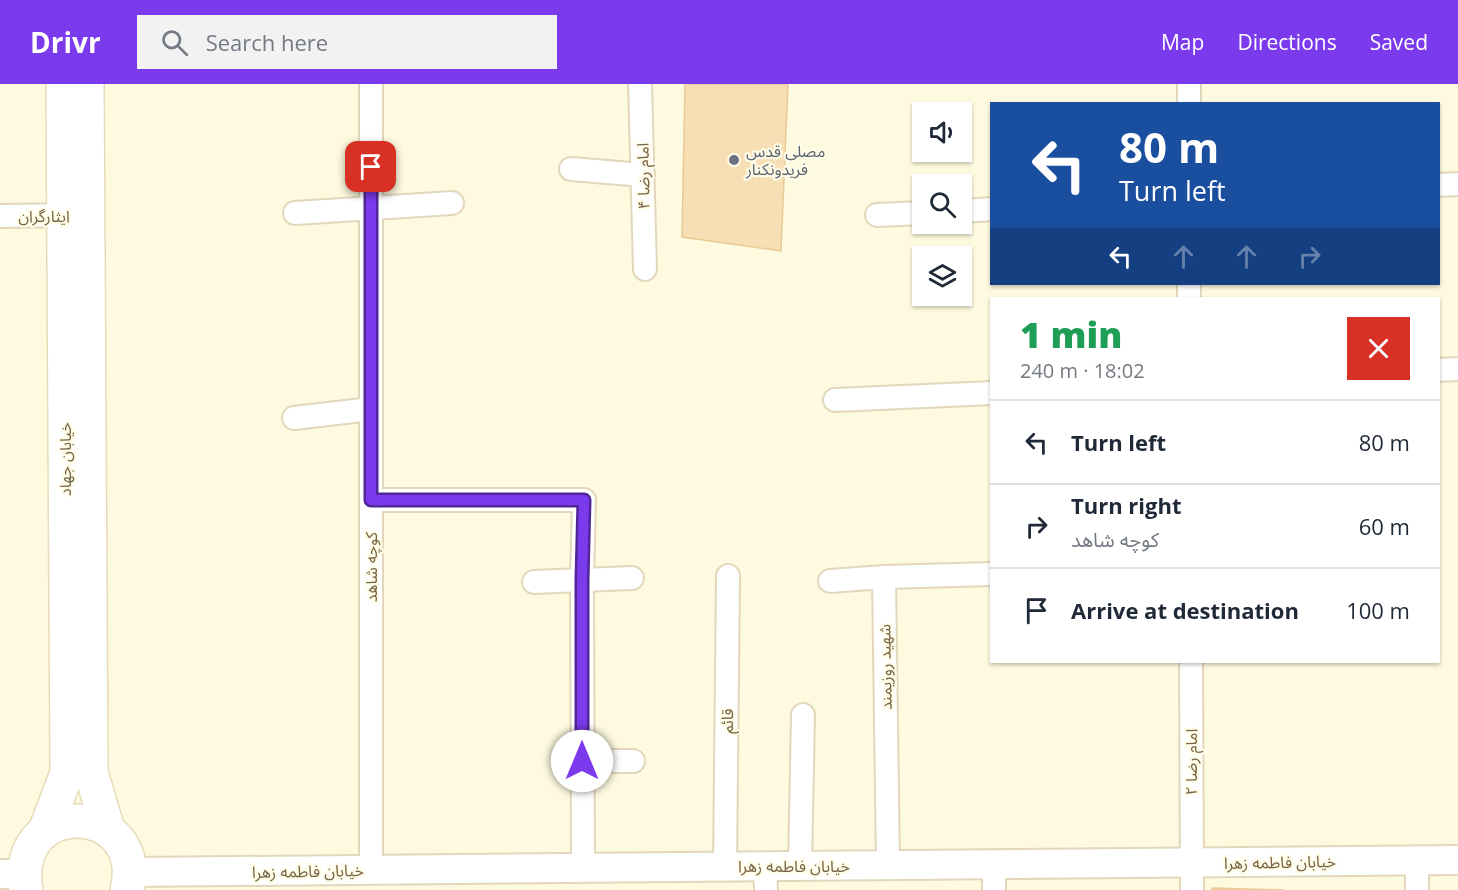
<!DOCTYPE html>
<meta charset="utf-8">
<style>
:root{--surface:#fff;--page:#f2f2f3;--text:#1f2937;--muted:#747a83;--line:#e0e1e3;--accent:#7c3aed}
body{margin:0;font-family:"Open Sans","Noto Sans Arabic",sans-serif;background:var(--page);color:var(--text);height:100vh;display:flex;flex-direction:column;font-size:22px;white-space:nowrap}
*{box-sizing:border-box;margin:0}
p{font-size:20px;color:var(--muted)}
.icon{flex:none;width:33px;height:33px;fill:none;stroke:currentColor;stroke-width:2;stroke-linecap:round;stroke-linejoin:round}
.map{position:relative;flex:1;overflow:hidden}
.drawer{position:absolute;left:990px;top:213px;width:450px;height:366px;display:flex;flex-direction:column;background:var(--surface);border-radius:0px;box-shadow:0 2px 4px #0004}
.drawer>*{flex:none}
.hud{position:absolute;left:990px;top:18px;width:450px;height:183px;border-radius:0px;box-shadow:0 2px 4px #0004;background:#1a4fa0;color:#fff;overflow:hidden}
.fabs{position:absolute;left:912px;top:18px;display:grid;gap:12px}
.fabs a{display:grid;place-items:center;width:60px;height:60px;border-radius:0px;background:var(--surface);box-shadow:0 2px 4px #0004;font-size:30px}
.pin{position:absolute;display:grid;place-items:center;width:51px;height:51px;color:#fff;margin:-26px;border-radius:12px;box-shadow:0 3px 9px #0006}
.me{position:absolute;width:66px;margin:-33px;rotate:0deg;stroke-linejoin:round;filter:drop-shadow(0 0 4px #0008)}
.turn{display:flex;align-items:center;gap:21px;height:126px;padding:0 30px;font-size:27px}
.turn .icon{width:78px;height:78px;stroke-width:2.5}
.turn b{display:block;font-size:42px;line-height:51px}
.lanes{display:flex;align-items:center;height:57px;padding:0 30px;background:#0003;justify-content:center;gap:30px;direction:ltr}
.lanes .off{opacity:.35}
.round{display:grid;place-items:center;flex:none;width:63px;height:63px;border-radius:0px;background:var(--page)}
.headline{display:flex;align-items:center;justify-content:space-between;height:102px;padding:0 30px}
h1{font-size:36px;font-weight:800;line-height:45px;color:#1e9e55}
ul{padding:0;list-style:none}
li{display:flex;align-items:center;gap:18px;height:84px;padding:0 30px;border-top:2px solid var(--line)}
li div{flex:1}
li b{display:block;font-size:22px}
li em{font-style:normal}
header{display:flex;align-items:center;gap:36px;box-sizing:border-box;height:84px;padding:0 30px;background:var(--accent);color:#fff}
header strong{font-size:28px}
nav{display:flex;gap:33px;margin-inline-start:auto;font-size:21px}
.search{width:420px;height:54px;background:var(--page);display:flex;align-items:center;gap:15px;box-sizing:border-box;padding:0 21px;border-radius:0px;color:var(--muted);font-size:22px}
.map>svg:first-child{display:block}
.building{fill:#f6dfb5;stroke:#eaca94;stroke-width:1.5}
.lines{fill:none;stroke-linecap:round;stroke-linejoin:round}
.minor-casing{stroke:#e3d7bb;stroke-width:26}
.tertiary-casing{stroke:#e3d7bb;stroke-width:32}
.secondary-casing{stroke:#e8dbb8;stroke-width:36}
.minor{stroke:#fff;stroke-width:22}
.tertiary{stroke:#fff;stroke-width:28}
.secondary{stroke:#fff;stroke-width:33}
.route-casing{stroke:#51269a;stroke-width:15}
.route{stroke:#7c3aed;stroke-width:10}
.worship-dot{fill:#6b7280;stroke:#fffce8;stroke-width:2}
.labels{text-anchor:middle;stroke-width:4.5;stroke-linejoin:round;paint-order:stroke}
.worship-label{font-size:16px;fill:#5b616d;stroke:#fffce8;text-anchor:start}
.street-label{font-size:16px;fill:#776345;stroke:#fffce8}
</style>
<header>
<strong>Drivr</strong>
<div class="search"><svg class="icon" aria-label="search" viewBox="0 0 24 24"><circle cx="10" cy="10" r="6"/><path d="M15 15l6 6"/></svg>Search here</div>
<nav><a>Map</a><a>Directions</a><a>Saved</a></nav>
</header>
<div class="map">
<svg width="1458" height="806" viewBox="0 0 1458 806">
<rect width="100%" height="100%" fill="#fefae0"/>
<!-- building -->
<g class="building">
<polygon points="685,0 788,0 781,167 682,153"/>
<polygon points="1212,804 1284,806 1212,806"/>
</g>
<g class="lines">
<!-- minor casing -->
<g class="minor-casing">
<g id="minor">
<polyline points="371,0 371,786"/>
<polyline points="640,0 645,185"/>
<polyline points="1189,0 1189,20"/>
<polyline points="571,85 643,91"/>
<polyline points="1438,101 1458,100"/>
<polyline points="962,127 992,125"/>
<polyline points="295,129 452,119"/>
<polyline points="877,131 922,129"/>
<polyline points="0,132 76,131"/>
<polyline points="1189,200 1189,214"/>
<polyline points="1438,286 1458,285"/>
<polyline points="835,316 992,309"/>
<polyline points="294,334 371,325"/>
<polyline points="371,416 584,416 582,496 583,784"/>
<polyline points="830,497 884,493"/>
<polyline points="534,498 632,494"/>
<polyline points="1191,578 1192,806"/>
<polyline points="583,677 633,677"/>
<polyline points="1417,776 1417,806"/>
<polyline points="888,781 884,493 992,490"/>
<polyline points="765,782 766,806"/>
<polyline points="800,782 803,631"/>
<polyline points="725,783 728,492"/>
<polyline points="994,806 994,780"/>
</g>
</g>
<!-- tertiary casing -->
<g class="tertiary-casing">
<g id="tertiary">
<polyline points="131,788 1458,776"/>
<polyline points="0,790 24,790"/>
</g>
</g>
<!-- secondary casing -->
<g class="secondary-casing">
<g id="secondary">
<polyline points="87,0 91,688 108,746"/>
<polyline points="45,747 67,689 63,0"/>
<path d="M26,806C11,710 148,718 127,806"/>
</g>
</g>
<!-- minor -->
<use href="#minor" class="minor"/>
<!-- tertiary -->
<use href="#tertiary" class="tertiary"/>
<!-- secondary -->
<use href="#secondary" class="secondary"/>
</g>
<g class="lines">
<!-- route casing -->
<g class="route-casing">
<polyline id="route" points="371,83 371,416 584,416 582,496 582,677"/>
</g>
<!-- route -->
<use href="#route" class="route"/>
</g>
<!-- markers -->
<circle class="worship-dot" cx="734" cy="76" r="6"/>
<g class="labels">
<!-- worship labels -->
<g class="worship-label">
<text x="746" y="73">مصلی قدس<tspan x="746" dy="18">فریدونکنار</tspan></text>
</g>
<!-- street labels -->
<g class="street-label">
<text transform="translate(643 92) rotate(-91)" y="6">امام رضا ۴</text>
<text x="44" y="138">ایثارگران</text>
<text transform="translate(65 375) rotate(-90)" y="6">خیابان جهاد</text>
<text transform="translate(371 483) rotate(-90)" y="6">کوچه شاهد</text>
<text transform="translate(885 583) rotate(-91)" y="6">شهید روزیمند</text>
<text transform="translate(727 637) rotate(-89)" y="6">قائم</text>
<text transform="translate(1191 678) rotate(-90)" y="6">امام رضا ۲</text>
<text transform="translate(1280 778) rotate(-1)" y="6">خیابان فاطمه زهرا</text>
<text x="794" y="788">خیابان فاطمه زهرا</text>
<text transform="translate(308 787) rotate(-1)" y="6">خیابان فاطمه زهرا</text>
</g>
</g>
</svg>
<div class="fabs">
<a><svg class="icon" aria-label="sound" viewBox="0 0 24 24"><path d="M4 9h4l5-4v14l-5-4H4zM17 9q2 3 0 6"/></svg></a>
<a><svg class="icon" aria-label="search" viewBox="0 0 24 24"><circle cx="10" cy="10" r="6"/><path d="M15 15l6 6"/></svg></a>
<a><svg class="icon" aria-label="layers" viewBox="0 0 24 24"><path d="M12 4l9 5-9 5-9-5zM3 14l9 5 9-5"/></svg></a>
</div>
<div class="pin" style="left:371px;top:83px;background:#d93025"><svg class="icon" aria-label="arrive" viewBox="0 0 24 24"><path d="M6 21V4h12l-3 4 3 4H6"/></svg></div>
<svg class="me" style="left:582px;top:677px" viewBox="-20 -20 40 40"><circle r="19" fill="#fff"/><path d="M0-13L10 11 0 6-10 11z" fill="#7c3aed"/></svg>
<div class="hud">
<div class="turn"><svg class="icon" aria-label="left" viewBox="0 0 24 24"><path d="M17 20v-9H6M10 6l-5 5 5 5"/></svg><div><b>80 m</b>Turn left</div></div>
<div class="lanes"><svg class="icon" aria-label="left" viewBox="0 0 24 24"><path d="M17 20v-9H6M10 6l-5 5 5 5"/></svg><svg class="icon off" aria-label="ahead" viewBox="0 0 24 24"><path d="M12 20V5M6 11l6-6 6 6"/></svg><svg class="icon off" aria-label="ahead" viewBox="0 0 24 24"><path d="M12 20V5M6 11l6-6 6 6"/></svg><svg class="icon off" aria-label="right" viewBox="0 0 24 24"><path d="M7 20v-9h11M14 6l5 5-5 5"/></svg></div>
</div>
<section class="drawer">
<div class="headline"><div><h1>1 min</h1><p>240 m · 18:02</p></div><a class="round" style="background:#d93025;color:#fff"><svg class="icon" aria-label="close" viewBox="0 0 24 24"><path d="M6 6l12 12M18 6L6 18"/></svg></a></div>
<ul>
<li><svg class="icon" aria-label="left" viewBox="0 0 24 24"><path d="M17 20v-9H6M10 6l-5 5 5 5"/></svg><div><b>Turn left</b></div><em>80 m</em></li>
<li><svg class="icon" aria-label="right" viewBox="0 0 24 24"><path d="M7 20v-9h11M14 6l5 5-5 5"/></svg><div><b>Turn right</b><p>کوچه شاهد</p></div><em>60 m</em></li>
<li><svg class="icon" aria-label="arrive" viewBox="0 0 24 24"><path d="M6 21V4h12l-3 4 3 4H6"/></svg><div><b>Arrive at destination</b></div><em>100 m</em></li>
</ul>
</section>
</div>
